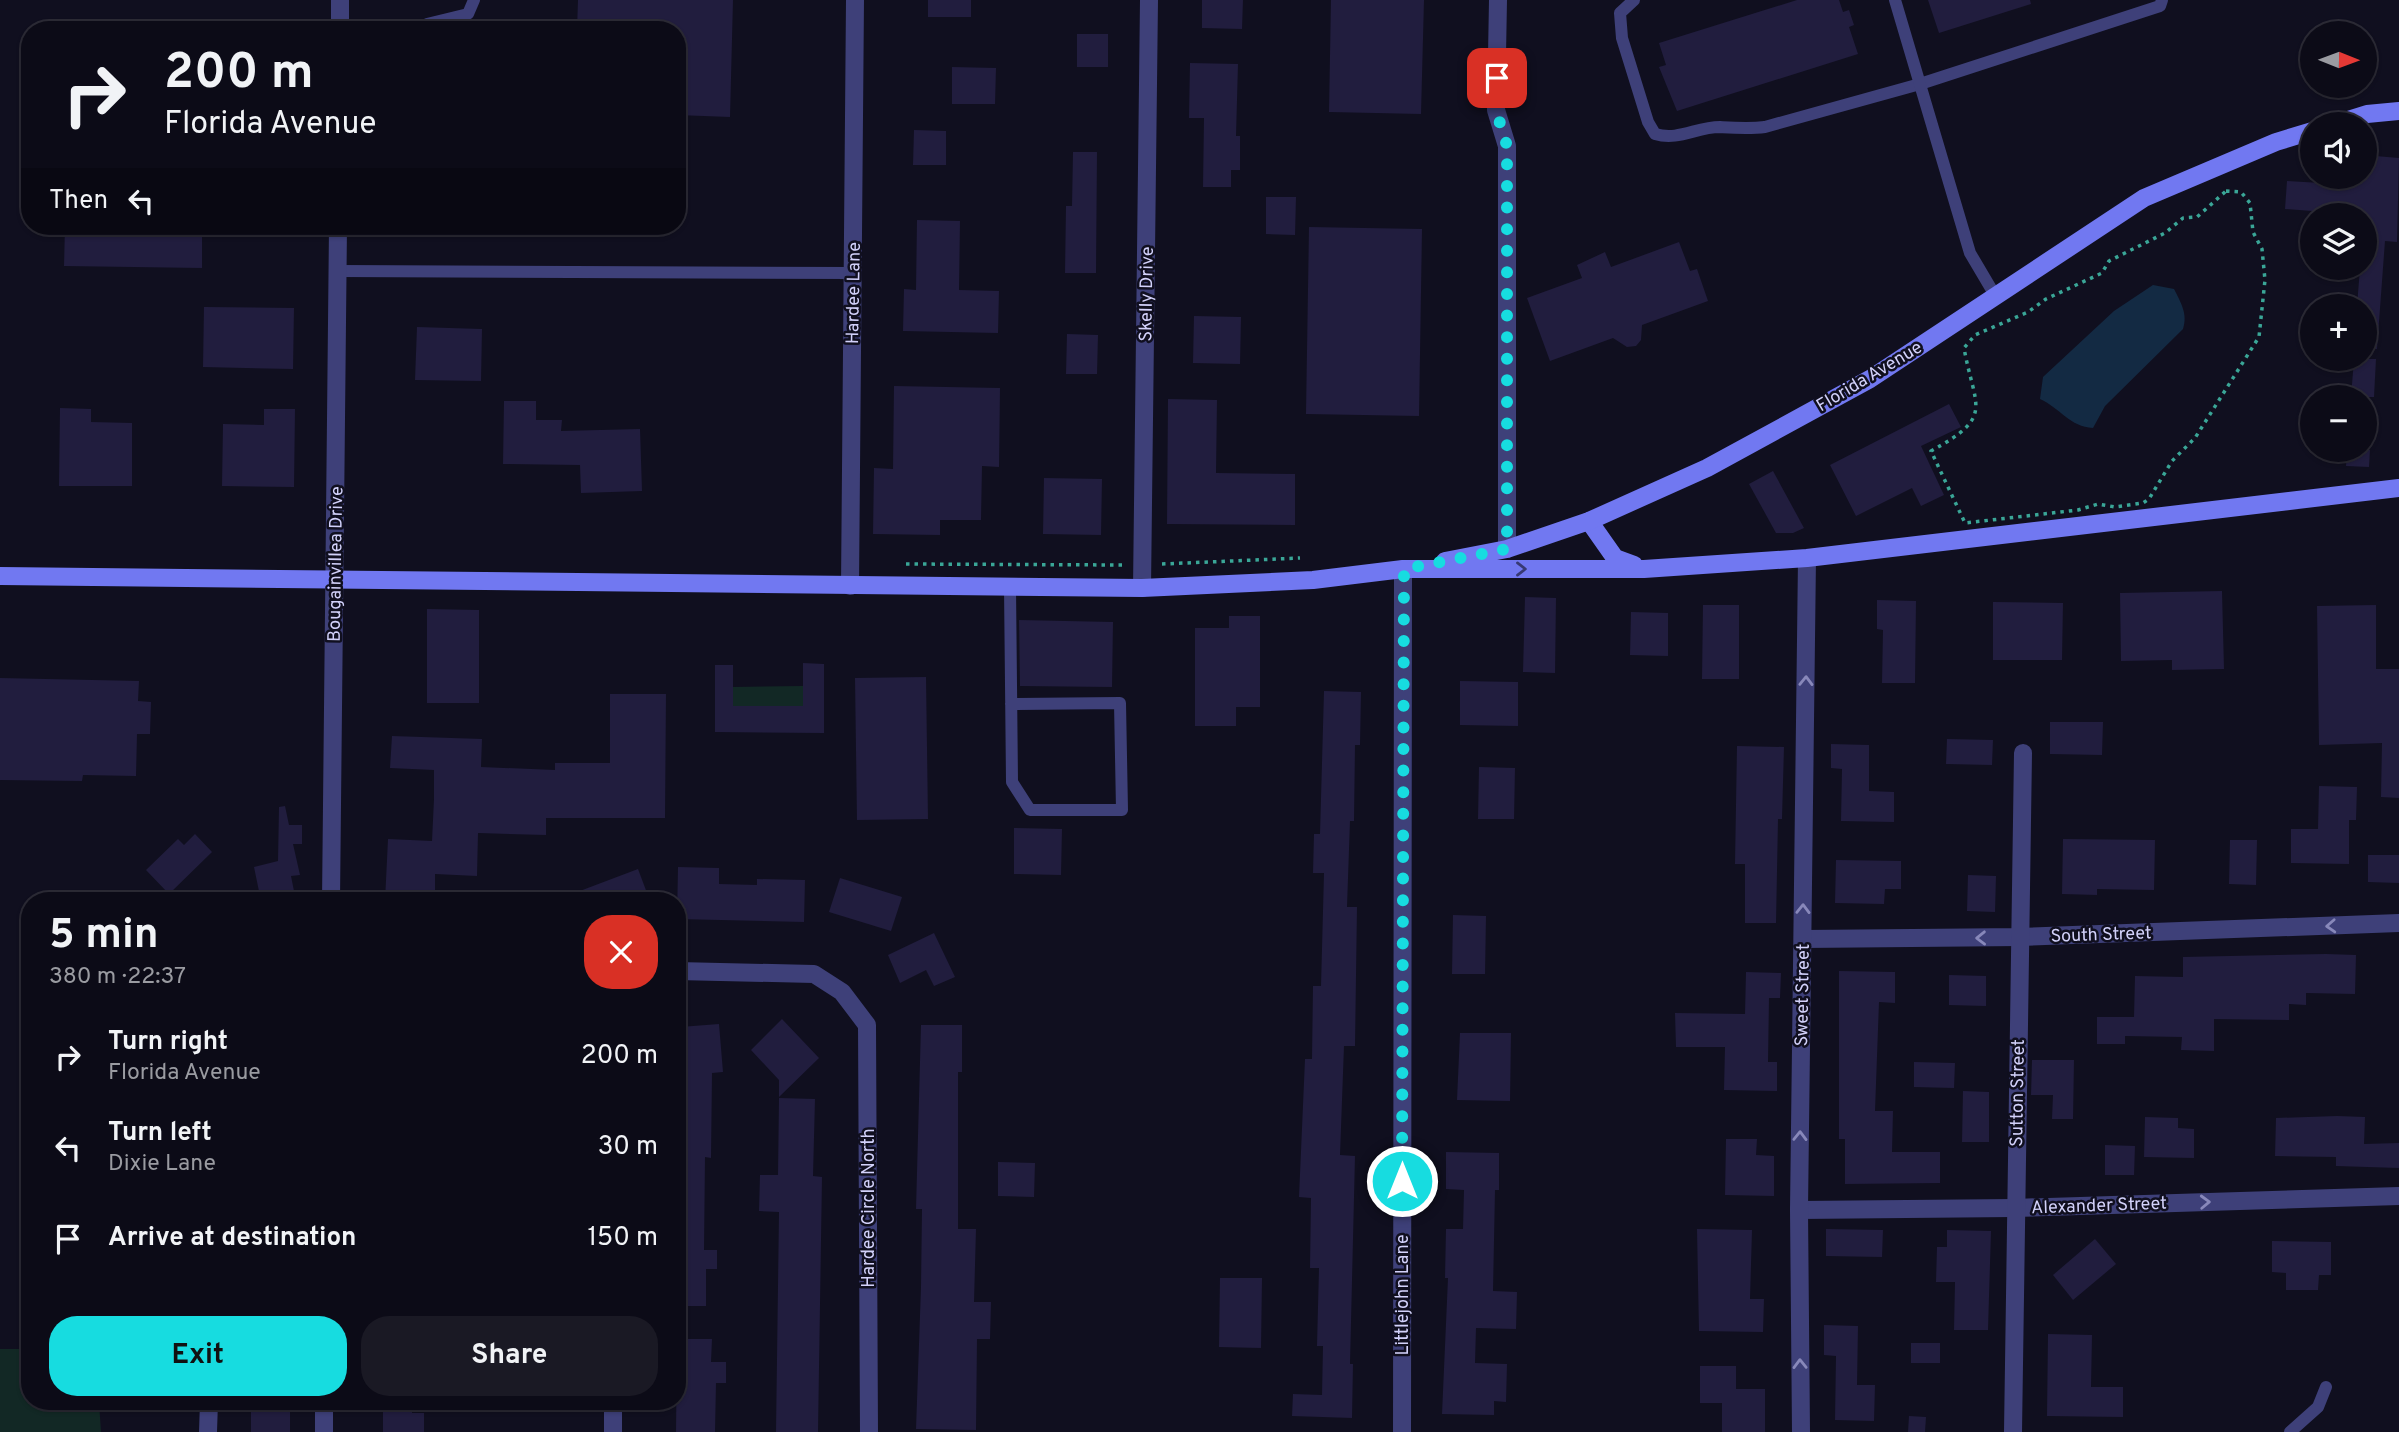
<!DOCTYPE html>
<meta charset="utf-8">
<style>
:root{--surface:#0c0b17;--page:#1a1924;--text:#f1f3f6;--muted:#9a9ba1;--line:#2c2b36;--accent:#17dce0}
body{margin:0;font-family:Overpass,sans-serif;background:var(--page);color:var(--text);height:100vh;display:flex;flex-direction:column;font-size:26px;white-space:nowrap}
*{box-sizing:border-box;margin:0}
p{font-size:23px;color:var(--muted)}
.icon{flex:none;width:38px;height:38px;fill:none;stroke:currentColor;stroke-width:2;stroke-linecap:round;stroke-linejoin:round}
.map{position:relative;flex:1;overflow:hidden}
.sheet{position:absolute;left:21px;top:892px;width:665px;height:518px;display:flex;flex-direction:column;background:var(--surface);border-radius:28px;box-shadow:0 2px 5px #0004,0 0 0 2px var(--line)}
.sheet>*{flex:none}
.hud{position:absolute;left:21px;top:21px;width:665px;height:214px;border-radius:28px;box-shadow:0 2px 5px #0004,0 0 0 2px var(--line);background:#0c0b17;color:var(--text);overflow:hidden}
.needle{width:46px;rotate:91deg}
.controls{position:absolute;left:2300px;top:21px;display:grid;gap:14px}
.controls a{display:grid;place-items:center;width:77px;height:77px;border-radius:50%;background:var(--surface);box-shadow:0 2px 5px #0004,0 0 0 2px var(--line);font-size:35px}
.pin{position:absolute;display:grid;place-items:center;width:60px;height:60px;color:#fff;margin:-30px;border-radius:14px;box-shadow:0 4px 10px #0006}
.me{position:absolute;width:77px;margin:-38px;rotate:0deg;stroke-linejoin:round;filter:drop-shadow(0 0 5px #0008)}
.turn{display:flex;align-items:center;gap:24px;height:147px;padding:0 28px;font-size:32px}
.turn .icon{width:91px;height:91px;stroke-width:2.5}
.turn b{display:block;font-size:49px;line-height:60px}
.then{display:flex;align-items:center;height:66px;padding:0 28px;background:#0003;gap:14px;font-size:26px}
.round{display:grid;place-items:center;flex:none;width:74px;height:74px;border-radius:28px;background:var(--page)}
.headline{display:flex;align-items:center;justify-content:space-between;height:119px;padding:0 28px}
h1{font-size:42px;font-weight:700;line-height:52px}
.cta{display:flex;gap:14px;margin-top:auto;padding:14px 28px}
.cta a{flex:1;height:80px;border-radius:28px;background:var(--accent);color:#111;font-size:28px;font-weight:700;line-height:80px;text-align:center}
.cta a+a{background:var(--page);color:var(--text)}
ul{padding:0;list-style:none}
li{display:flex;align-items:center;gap:21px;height:91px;padding:0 28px}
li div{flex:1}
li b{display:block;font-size:26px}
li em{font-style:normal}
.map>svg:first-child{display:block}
.green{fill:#122825}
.water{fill:#132a43}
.building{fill:#211d3e}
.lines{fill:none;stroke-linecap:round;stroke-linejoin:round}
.path{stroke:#3aa697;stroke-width:3.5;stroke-dasharray:3.5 5;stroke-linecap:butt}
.lane{stroke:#3e4079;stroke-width:12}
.street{stroke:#3e4079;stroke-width:18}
.secondary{stroke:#7178f1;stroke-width:18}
.oneway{stroke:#373973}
.oneway2{stroke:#8888ba}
.route{stroke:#17dce0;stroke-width:12;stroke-dasharray:0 21.6}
.labels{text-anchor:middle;stroke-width:5;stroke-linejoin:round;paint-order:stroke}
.street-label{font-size:18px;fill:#d2d1fa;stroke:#100f1f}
</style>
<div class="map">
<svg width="2399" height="1432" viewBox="0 0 2399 1432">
<rect width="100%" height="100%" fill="#100f1f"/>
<!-- green -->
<g class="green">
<polygon points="803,686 803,706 733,706 733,687"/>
<polygon points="0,1349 30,1349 30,1402 99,1402 101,1432 0,1432"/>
</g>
<!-- water -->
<path class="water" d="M2153,285L2174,289C2181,303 2188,314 2183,329L2105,406L2093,428C2070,427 2060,408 2040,399L2043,377L2114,311Z"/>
<!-- building -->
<g class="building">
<polygon points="578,0 733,0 730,117 677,115 677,30 577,30"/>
<rect x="928" y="0" width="43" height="17"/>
<polygon points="1202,0 1243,0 1242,29 1202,28"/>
<polygon points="1331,0 1424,0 1421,114 1329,112"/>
<polygon points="1797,0 1839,0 1843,12 1849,10 1854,25 1849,27 1858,54 1677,111 1659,67 1666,65 1659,43"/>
<polygon points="1928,0 2030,0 2031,4 1939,33"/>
<rect x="1077" y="34" width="31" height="33"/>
<polygon points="1190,63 1238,64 1236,136 1240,136 1240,170 1231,170 1231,187 1203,187 1204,118 1189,118"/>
<polygon points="952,67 996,68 995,104 952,104"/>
<polygon points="914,130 946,131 946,165 913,165"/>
<polygon points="1073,152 1097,152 1096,273 1065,273 1066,206 1072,206"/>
<polygon points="2364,155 2399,158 2397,242 2385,241 2377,349 2364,348 2364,306 2357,306 2360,268 2364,268 2364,215 2285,209 2287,181 2338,184 2339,177 2364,177"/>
<polygon points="1266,197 1296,197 1295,235 1266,234"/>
<polygon points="917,220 960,221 959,290 999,291 998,333 903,331 904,289 916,290"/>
<polygon points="65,226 202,226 202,268 64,266"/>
<polygon points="1309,227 1422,229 1419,416 1306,414"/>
<polygon points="1679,242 1690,271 1697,269 1708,301 1642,325 1641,340 1636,346 1627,347 1613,338 1550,361 1527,298 1582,278 1577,265 1605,252 1611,267"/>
<polygon points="204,307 294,308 293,369 203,367"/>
<polygon points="1194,316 1241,317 1240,364 1193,363"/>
<polygon points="417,327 482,329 481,381 415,380"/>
<polygon points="1067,334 1098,335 1097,374 1066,374"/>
<polygon points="2354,359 2376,359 2374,397 2351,397"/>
<polygon points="894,386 1000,388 999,467 982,466 981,520 940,520 940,535 873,534 874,468 893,469"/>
<polygon points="1168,399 1217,400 1216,473 1295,474 1295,525 1167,524"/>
<polygon points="504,401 536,401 536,420 562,420 561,431 640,429 642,491 581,493 580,465 503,464"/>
<polygon points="1949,404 1961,427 1921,446 1944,495 1921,506 1912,488 1856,516 1830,465"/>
<polygon points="60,408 91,409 91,422 132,423 132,486 59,486"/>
<polygon points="264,409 295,409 294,487 222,486 223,424 264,425"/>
<polygon points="2347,450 2370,450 2369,467 2346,466"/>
<polygon points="1773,471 1804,528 1793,533 1776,533 1749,484"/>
<polygon points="1044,478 1102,479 1101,535 1043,534"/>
<polygon points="2222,591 2224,669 2172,670 2172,660 2121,661 2120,593"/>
<polygon points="1525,597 1556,598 1555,673 1523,672"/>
<polygon points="1877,600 1916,601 1915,683 1882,683 1883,630 1877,629"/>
<polygon points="1993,602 2063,603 2062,660 1993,660"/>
<polygon points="1703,605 1739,605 1739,679 1702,679"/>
<polygon points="2376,605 2376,669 2399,669 2399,798 2381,797 2382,743 2319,745 2317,606"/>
<polygon points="427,609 479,610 479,703 427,703"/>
<polygon points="1631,612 1668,613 1668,656 1630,655"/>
<polygon points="1229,616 1260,616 1260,707 1236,707 1236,726 1195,726 1195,628 1229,628"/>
<polygon points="1019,620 1113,622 1112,687 1020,686"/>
<polygon points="803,663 824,664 824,733 715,732 715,665 733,665 733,706 803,706"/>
<polygon points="926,677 928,819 857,820 855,678"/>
<polygon points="0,678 139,681 138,701 151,702 150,734 137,734 136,776 83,775 82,781 0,780"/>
<polygon points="1460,681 1518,682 1518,726 1460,725"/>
<polygon points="1324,691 1361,692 1360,745 1355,745 1354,821 1350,821 1347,907 1357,907 1355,1046 1344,1046 1340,1155 1355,1156 1350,1364 1353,1364 1352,1418 1292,1416 1293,1394 1322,1395 1323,1346 1317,1346 1319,1268 1310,1268 1311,1198 1299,1197 1305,1059 1312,1059 1313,986 1321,986 1324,873 1313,873 1314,834 1320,834"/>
<polygon points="610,694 666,694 665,818 546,818 546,835 478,833 477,876 435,874 435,901 385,901 388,839 432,841 434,799 434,770 390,768 392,736 482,739 481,767 555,770 555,763 610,763"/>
<polygon points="2050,722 2103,722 2102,755 2050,754"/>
<polygon points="1947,739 1993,740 1992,765 1946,764"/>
<polygon points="1831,744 1869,745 1869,791 1894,792 1894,822 1841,821 1842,769 1831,768"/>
<polygon points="1737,746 1784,747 1782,819 1778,819 1776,923 1745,923 1745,864 1735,864"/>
<polygon points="1479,767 1515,768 1514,819 1478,819"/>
<polygon points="2319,786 2357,787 2356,820 2349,820 2349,864 2291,863 2291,829 2318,829"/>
<polygon points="285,806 289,825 302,825 302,844 293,844 300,875 291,876 296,901 261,901 254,867 278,861 279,807"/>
<polygon points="1014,828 1062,829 1061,875 1014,874"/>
<polygon points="195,834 212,852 169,894 146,870 178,839 184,845"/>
<polygon points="2063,839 2155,840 2154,890 2097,889 2097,895 2062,894"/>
<polygon points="2230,840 2257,840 2256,885 2229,884"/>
<polygon points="2368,855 2399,855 2399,883 2368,882"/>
<polygon points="1836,860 1901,861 1901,889 1885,889 1884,904 1835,903"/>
<polygon points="678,867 719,868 719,884 757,885 757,879 805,880 804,922 677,919"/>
<polygon points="638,869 650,901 556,901 556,900"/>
<polygon points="1968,875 1996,876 1995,912 1967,911"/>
<polygon points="840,878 902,897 891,931 829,912"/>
<polygon points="1453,915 1486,916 1485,974 1452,974"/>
<polygon points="934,933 955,977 934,986 926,970 900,983 888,955"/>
<polygon points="2326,954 2356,955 2355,994 2306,993 2306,1005 2289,1004 2289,1020 2214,1019 2214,1051 2181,1050 2182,1037 2125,1036 2125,1044 2097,1044 2097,1017 2134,1017 2135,976 2183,977 2183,957"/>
<polygon points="1839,971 1895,972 1895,1003 1879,1002 1875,1111 1893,1111 1892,1152 1940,1152 1940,1183 1845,1184 1845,1139 1839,1139"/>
<polygon points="1746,972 1781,973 1780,998 1769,998 1768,1062 1777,1062 1777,1091 1724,1090 1725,1047 1676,1047 1675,1013 1745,1014"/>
<polygon points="1949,975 1986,976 1986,1006 1949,1005"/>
<polygon points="782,1019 819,1058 779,1097 779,1080 751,1050"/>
<polygon points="719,1024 723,1072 712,1073 711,1158 705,1157 704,1250 717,1250 717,1269 706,1269 706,1306 677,1306 677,1057 683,1057 680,1027"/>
<polygon points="921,1025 962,1025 962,1072 958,1072 958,1229 976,1229 974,1302 991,1302 990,1339 977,1339 976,1430 916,1429 921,1287 922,1209 916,1209"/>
<polygon points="1460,1033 1511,1033 1510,1101 1457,1100"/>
<polygon points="2032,1060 2074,1060 2073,1119 2052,1119 2053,1095 2031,1095"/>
<polygon points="1914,1062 1955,1063 1954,1088 1914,1087"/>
<polygon points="1963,1091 1989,1092 1989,1142 1962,1142"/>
<polygon points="779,1098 815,1099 813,1176 822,1177 818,1432 776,1432 779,1212 759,1211 760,1175 778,1175"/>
<polygon points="2337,1116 2365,1117 2364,1144 2399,1143 2399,1168 2336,1166 2336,1157 2275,1156 2276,1118"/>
<polygon points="2145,1117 2178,1118 2178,1128 2194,1129 2194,1158 2144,1157"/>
<polygon points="1726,1139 1757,1139 1756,1155 1774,1156 1774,1196 1725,1195"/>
<polygon points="2105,1145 2135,1146 2134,1175 2105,1175"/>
<polygon points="1446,1152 1499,1153 1499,1190 1495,1190 1493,1291 1517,1292 1516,1329 1476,1328 1475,1363 1507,1364 1506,1402 1494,1401 1494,1415 1442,1414 1448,1278 1445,1278 1446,1229 1463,1229 1464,1190 1446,1189"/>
<polygon points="998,1162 1035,1163 1034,1197 998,1196"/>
<polygon points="1697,1229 1752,1230 1750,1299 1764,1299 1763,1332 1699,1331"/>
<polygon points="1826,1229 1883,1230 1882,1257 1826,1256"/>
<polygon points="1947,1230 1991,1231 1988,1330 1954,1330 1955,1282 1936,1282 1937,1247 1947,1247"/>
<polygon points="2095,1239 2116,1264 2073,1300 2053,1275"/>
<polygon points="2272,1241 2331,1242 2331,1275 2319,1275 2318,1290 2286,1290 2286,1273 2272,1272"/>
<polygon points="1220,1278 1262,1278 1261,1348 1219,1347"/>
<polygon points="1824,1325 1858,1326 1857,1385 1875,1385 1874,1421 1835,1420 1836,1356 1824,1355"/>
<polygon points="2048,1334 2092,1335 2091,1387 2123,1387 2123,1417 2047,1416"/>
<polygon points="677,1339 712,1339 711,1362 726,1362 726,1383 716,1383 715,1432 676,1432"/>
<rect x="1911" y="1343" width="29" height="20"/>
<polygon points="1700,1366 1736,1366 1736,1389 1765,1389 1765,1432 1722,1432 1722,1403 1700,1403"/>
<polygon points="383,1402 412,1402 412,1413 424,1413 424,1432 383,1432"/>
<rect x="251" y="1404" width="39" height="28"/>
<polygon points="1909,1416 1926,1417 1925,1432 1908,1432"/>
</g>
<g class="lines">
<!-- path -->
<g class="path">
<path d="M2226,191L2241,192L2250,203L2253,232L2262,249L2265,280L2259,337L2195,438L2172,461L2149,499L2143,503L2115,507L2098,504L2078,510L1965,523L1931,451C1995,416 1975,409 1964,348L1975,335L2028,312L2046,299L2102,273L2109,261L2165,233L2183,218L2197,217Z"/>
<polyline points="906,564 1123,565"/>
<polyline points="1162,564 1300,558"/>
</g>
<!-- lane -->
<g class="lane">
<path d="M1634,0L1620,13L1622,38L1648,122L1655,134C1679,141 1696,127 1720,127C1736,128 1749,129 1765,127L1920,84L2160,6L2162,0"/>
<polyline points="1895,0 1970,253 1996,297"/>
<polyline points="427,24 468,14 474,0"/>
<polyline points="338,271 853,273"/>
<polyline points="1010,587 1012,782 1030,810 1122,810 1120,703 1011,704"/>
<polyline points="2290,1432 2318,1407 2326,1387"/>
</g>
<!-- street -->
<g class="street">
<polyline points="1498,0 1496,110 1507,146 1507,549"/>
<polyline points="340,30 340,0"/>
<polyline points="850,586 855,0"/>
<polyline points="1142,588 1149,0"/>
<polyline points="331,901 338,226"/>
<polyline points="1803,939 2021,937 2399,923"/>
<polyline points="677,971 814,974 842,992 867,1025 869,1432"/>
<polyline points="1799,1210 2014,1208 2399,1196"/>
<polyline points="613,1402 613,1432"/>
<polyline points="208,1432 209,1402"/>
<polyline points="324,1432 324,1402"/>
<polyline points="1402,1432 1403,569"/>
<polyline points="1801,1432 1799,1210 1807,558"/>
<polyline points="2013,1432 2023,753"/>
</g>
<!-- secondary -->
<g class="secondary">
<polyline points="2335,124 2367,114 2399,111"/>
<polyline points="1589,521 1615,558 1634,565"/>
<polyline points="1445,561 1507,549 1589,521 1707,468 1870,379 2144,198 2276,142 2312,131"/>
<polyline points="0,576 1142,588 1313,580 1403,569 1644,569 1807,558 2399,488"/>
</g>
</g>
<!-- one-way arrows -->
<defs><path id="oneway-chevron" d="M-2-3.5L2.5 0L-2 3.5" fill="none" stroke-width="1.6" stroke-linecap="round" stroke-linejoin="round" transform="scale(1.75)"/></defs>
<use class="oneway" href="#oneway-chevron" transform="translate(1521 569)"/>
<g class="oneway2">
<use href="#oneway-chevron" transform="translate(1806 681) rotate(-89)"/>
<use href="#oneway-chevron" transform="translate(1803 909) rotate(-89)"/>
<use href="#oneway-chevron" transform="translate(2331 926) rotate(177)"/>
<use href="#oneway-chevron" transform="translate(1981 938) rotate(179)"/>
<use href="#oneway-chevron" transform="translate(1800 1136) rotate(-89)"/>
<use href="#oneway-chevron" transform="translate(2205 1202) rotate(-2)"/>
<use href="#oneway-chevron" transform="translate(1800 1364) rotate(-91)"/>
</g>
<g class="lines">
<!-- route -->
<polyline class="route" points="1402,1181 1404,569 1507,549 1507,146 1496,110 1497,78"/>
</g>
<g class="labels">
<!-- street labels -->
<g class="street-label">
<text transform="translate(853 293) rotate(-89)" y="6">Hardee Lane</text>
<text transform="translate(1146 294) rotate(-89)" y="6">Skelly Drive</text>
<text transform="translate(1869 376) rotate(-31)" y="6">Florida Avenue</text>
<text transform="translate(335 564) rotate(-89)" y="6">Bougainvillea Drive</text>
<text transform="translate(2101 934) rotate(-2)" y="6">South Street</text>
<text transform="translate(1802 995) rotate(-89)" y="6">Sweet Street</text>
<text transform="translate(2017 1093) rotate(-89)" y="6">Sutton Street</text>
<text transform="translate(2099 1205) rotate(-2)" y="6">Alexander Street</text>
<text transform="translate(868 1208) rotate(-90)" y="6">Hardee Circle North</text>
<text transform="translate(1402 1295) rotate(-90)" y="6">Littlejohn Lane</text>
</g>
</g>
</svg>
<div class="controls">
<a><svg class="needle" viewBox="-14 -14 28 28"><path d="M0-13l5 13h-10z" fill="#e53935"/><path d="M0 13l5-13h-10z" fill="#9a9ba1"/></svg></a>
<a><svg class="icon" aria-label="sound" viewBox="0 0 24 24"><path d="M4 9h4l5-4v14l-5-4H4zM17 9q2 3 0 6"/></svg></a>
<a><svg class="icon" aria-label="layers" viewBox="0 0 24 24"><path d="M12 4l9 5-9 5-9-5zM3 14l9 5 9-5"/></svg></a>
<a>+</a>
<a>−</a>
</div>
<div class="pin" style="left:1497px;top:78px;background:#d93025"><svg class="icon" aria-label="arrive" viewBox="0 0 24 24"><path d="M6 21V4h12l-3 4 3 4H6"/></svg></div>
<svg class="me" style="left:1402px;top:1181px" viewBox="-20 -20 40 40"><circle r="17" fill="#17dce0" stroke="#fff" stroke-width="3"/><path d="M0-11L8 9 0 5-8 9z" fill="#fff"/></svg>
<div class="hud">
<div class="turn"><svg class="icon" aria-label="right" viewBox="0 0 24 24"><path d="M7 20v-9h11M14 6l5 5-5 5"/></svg><div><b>200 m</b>Florida Avenue</div></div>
<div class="then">Then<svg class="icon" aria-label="left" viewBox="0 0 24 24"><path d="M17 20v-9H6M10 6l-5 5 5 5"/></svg></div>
</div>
<section class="sheet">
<div class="headline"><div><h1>5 min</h1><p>380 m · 22:37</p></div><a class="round" style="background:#d93025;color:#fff"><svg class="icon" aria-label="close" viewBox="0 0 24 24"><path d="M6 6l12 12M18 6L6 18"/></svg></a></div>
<ul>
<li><svg class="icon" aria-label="right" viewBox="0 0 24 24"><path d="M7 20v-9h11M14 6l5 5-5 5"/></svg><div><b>Turn right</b><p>Florida Avenue</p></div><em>200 m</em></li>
<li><svg class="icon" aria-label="left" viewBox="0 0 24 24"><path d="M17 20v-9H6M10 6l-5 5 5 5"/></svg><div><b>Turn left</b><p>Dixie Lane</p></div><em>30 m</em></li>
<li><svg class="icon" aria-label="arrive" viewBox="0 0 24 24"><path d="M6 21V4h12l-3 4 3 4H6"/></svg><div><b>Arrive at destination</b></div><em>150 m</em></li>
</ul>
<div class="cta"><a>Exit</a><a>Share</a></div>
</section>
</div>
